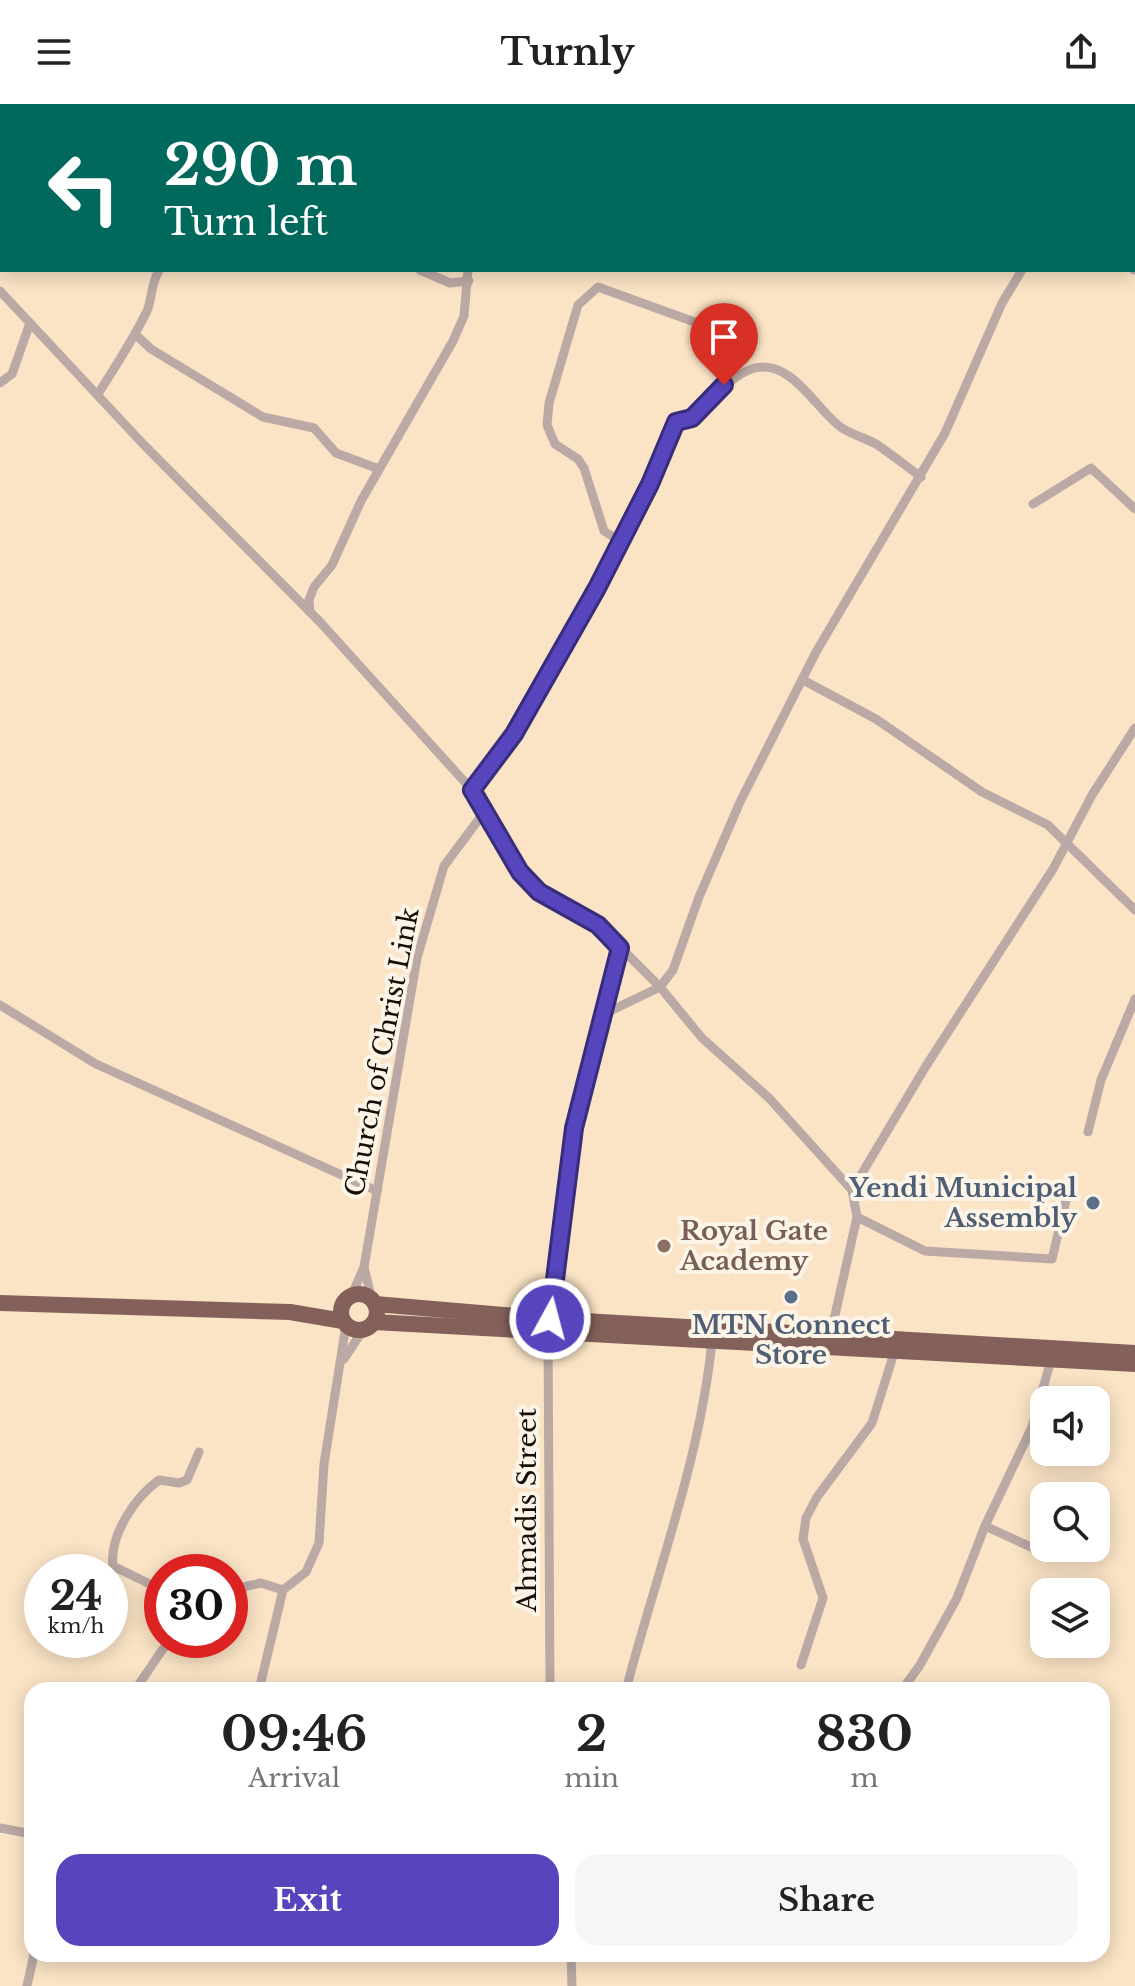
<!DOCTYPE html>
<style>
:root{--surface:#fff;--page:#f6f6f6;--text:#222;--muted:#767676;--accent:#5645bd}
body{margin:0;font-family:"Libre Baskerville",serif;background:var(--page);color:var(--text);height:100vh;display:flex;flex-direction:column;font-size:30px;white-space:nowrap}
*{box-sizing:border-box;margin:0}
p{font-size:26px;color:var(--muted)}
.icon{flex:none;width:44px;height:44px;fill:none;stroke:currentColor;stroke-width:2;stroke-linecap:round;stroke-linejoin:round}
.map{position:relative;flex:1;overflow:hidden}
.drawer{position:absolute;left:24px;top:1578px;width:1086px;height:280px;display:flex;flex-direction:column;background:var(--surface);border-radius:24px;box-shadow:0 4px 20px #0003}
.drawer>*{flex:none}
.banner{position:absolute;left:0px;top:0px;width:1136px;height:168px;box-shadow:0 4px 20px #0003;background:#00695c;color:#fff;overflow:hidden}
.tools{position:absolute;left:1030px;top:1282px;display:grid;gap:16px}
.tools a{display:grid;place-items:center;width:80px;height:80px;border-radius:16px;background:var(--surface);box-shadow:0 4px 20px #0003;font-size:40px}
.speed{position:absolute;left:24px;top:1450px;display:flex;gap:16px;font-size:40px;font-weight:700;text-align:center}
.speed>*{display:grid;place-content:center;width:104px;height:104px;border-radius:50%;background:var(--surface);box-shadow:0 4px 20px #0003;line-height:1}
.speed small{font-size:20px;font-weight:400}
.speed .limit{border:12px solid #d22;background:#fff;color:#111}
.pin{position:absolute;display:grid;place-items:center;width:68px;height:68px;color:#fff;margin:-82px -34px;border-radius:50% 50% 50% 0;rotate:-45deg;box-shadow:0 0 8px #0007}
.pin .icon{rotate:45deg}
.me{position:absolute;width:88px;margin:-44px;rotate:7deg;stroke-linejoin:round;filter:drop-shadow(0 0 6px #0008)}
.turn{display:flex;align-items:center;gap:28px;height:168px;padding:0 32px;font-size:36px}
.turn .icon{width:104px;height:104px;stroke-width:2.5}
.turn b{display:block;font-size:56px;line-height:68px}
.eta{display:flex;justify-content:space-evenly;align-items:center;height:136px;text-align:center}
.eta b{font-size:48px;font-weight:700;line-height:56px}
.button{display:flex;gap:16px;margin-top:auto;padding:16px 32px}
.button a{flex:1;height:92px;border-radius:24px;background:var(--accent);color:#fff;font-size:32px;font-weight:700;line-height:92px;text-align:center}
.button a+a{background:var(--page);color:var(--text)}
header{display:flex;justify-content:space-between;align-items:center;height:104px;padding:0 32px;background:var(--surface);font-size:36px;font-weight:700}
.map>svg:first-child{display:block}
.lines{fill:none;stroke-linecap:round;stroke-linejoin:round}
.street{stroke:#baa9a5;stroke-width:9}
.highway{stroke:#83615a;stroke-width:16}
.route-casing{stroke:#382d7b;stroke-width:20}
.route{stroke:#5645bd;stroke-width:14}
.service-dot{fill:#5c6f8a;stroke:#fdf4e8;stroke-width:3}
.education-dot{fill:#8d6e63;stroke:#fdf4e8;stroke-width:3}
.labels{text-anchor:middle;stroke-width:8;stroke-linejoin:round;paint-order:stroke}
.street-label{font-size:26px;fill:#160e05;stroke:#fdf4e8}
.service-label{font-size:26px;font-weight:bold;fill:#4e5e75;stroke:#fdf4e8;text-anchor:end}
.education-label{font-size:26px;font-weight:bold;fill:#785e54;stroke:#fdf4e8;text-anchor:start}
</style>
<header><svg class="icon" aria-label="menu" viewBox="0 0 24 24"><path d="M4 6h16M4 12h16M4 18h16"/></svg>Turnly<svg class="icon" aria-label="share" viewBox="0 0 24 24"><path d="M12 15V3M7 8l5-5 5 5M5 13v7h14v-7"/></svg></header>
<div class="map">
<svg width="1135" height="1882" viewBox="0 0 1135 1882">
<rect width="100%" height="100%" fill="#fbe4c6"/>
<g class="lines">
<!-- street -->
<g class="street">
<polyline points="483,0 485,2"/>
<polyline points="1123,2 1124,0"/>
<polyline points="420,166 450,179 469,177"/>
<polyline points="1134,166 1135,166"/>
<polyline points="0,187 145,342 320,518 472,686 520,768 539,788 598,821 660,883 702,934 769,994 852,1086 857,1113 831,1229"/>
<polyline points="136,231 151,245 263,313 314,324 336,349 379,365"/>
<polyline points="0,279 12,270 30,219"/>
<path d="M98,290C115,263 133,236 147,207C152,196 150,183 159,166"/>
<polyline points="1033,400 1091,364 1135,405"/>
<polyline points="620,437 604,427 584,364 578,355 555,340 547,321 549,299 578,201 598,183 711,224"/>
<polyline points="310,508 309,496 314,483 332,461 361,397 453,237 464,212 468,166"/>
<polyline points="803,576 876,615 982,688 1048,721 1135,806"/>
<path d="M472,686L514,630L597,484L650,380L676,318C708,311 722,273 755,264C792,255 817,307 842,324C853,331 865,334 876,340C891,350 906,362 921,373"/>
<polyline points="0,901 96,960 377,1087"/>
<polyline points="606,909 660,883 673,866 699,793 740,698 816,548 945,329 1002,199 1022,166"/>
<polyline points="1088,1028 1101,976 1135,895"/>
<polyline points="852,1086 926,962 1053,765 1092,691 1135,624"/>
<polyline points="857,1113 925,1147 1052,1155 1070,1080"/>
<polyline points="364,1163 372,1196"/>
<polyline points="351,1193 364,1163 417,854 444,762 485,707"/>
<polyline points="550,1215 574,1024 620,844"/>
<polyline points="548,1227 550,1586"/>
<polyline points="344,1255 363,1226"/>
<polyline points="985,1422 1044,1449"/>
<path d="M113,1462C109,1432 135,1393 159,1376L179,1379L187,1376L199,1348"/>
<polyline points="110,1469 113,1462 162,1486"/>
<polyline points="230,1486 261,1479 283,1486"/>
<polyline points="801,1561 823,1494 803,1435 806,1414 817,1393 872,1319 895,1246"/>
<polyline points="135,1586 169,1536"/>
<polyline points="259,1586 283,1486 306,1468 319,1439 324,1360 346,1221"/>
<path d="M626,1586C656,1470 700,1357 712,1237"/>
<polyline points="902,1586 920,1561 957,1494 985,1422 1032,1323 1051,1256"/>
<polyline points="0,1724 32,1730"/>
<polyline points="571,1850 572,1882"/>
<polyline points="27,1882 34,1850"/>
</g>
<!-- highway -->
<g class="highway">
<circle cx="359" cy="1208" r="18"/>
<polyline points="0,1199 290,1208 343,1217"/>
<polyline points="375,1200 550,1215 1135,1249"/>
<polyline points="374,1218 1135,1260"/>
</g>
</g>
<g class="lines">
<!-- route casing -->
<g class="route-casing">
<polyline id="route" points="550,1215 574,1024 620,844 598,821 539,788 520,768 472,686 514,630 597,484 650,380 676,318 692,314 724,281"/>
</g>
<!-- route -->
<use href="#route" class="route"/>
</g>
<!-- markers -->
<g class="service-dot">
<circle cx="1093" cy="1099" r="8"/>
<circle cx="791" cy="1193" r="8"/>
</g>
<circle class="education-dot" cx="664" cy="1142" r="8"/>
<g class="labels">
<!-- street labels -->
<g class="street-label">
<text transform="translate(382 948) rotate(-79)" y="9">Church of Christ Link</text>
<text transform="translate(527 1406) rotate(-90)" y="9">Ahmadis Street</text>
</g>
<!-- service labels -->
<g class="service-label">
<text x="1077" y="1093">Yendi Municipal<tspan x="1077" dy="30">Assembly</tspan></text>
<text x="791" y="1230" text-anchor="middle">MTN Connect<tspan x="791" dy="30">Store</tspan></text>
</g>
<!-- education labels -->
<g class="education-label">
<text x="680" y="1136">Royal Gate<tspan x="680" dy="30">Academy</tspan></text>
</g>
</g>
</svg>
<div class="tools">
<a><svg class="icon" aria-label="sound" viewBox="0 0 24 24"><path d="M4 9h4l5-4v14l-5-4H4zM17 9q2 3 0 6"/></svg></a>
<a><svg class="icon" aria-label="search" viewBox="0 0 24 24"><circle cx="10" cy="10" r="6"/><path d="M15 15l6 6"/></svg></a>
<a><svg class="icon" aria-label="layers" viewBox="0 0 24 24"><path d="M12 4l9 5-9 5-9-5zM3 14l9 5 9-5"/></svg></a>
</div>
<div class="speed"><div>24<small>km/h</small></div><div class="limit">30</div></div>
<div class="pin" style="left:724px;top:281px;background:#d93025"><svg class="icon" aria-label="arrive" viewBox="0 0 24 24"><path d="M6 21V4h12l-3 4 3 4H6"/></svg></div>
<svg class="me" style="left:550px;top:1215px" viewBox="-20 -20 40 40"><circle r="17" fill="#5645bd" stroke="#fff" stroke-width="3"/><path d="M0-11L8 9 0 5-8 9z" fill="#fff"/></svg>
<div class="banner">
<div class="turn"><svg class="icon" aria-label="left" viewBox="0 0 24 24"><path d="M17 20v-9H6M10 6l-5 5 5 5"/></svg><div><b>290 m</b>Turn left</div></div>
</div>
<section class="drawer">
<div class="eta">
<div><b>09:46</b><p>Arrival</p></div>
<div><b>2</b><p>min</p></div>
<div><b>830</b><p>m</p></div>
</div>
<div class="button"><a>Exit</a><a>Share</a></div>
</section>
</div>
